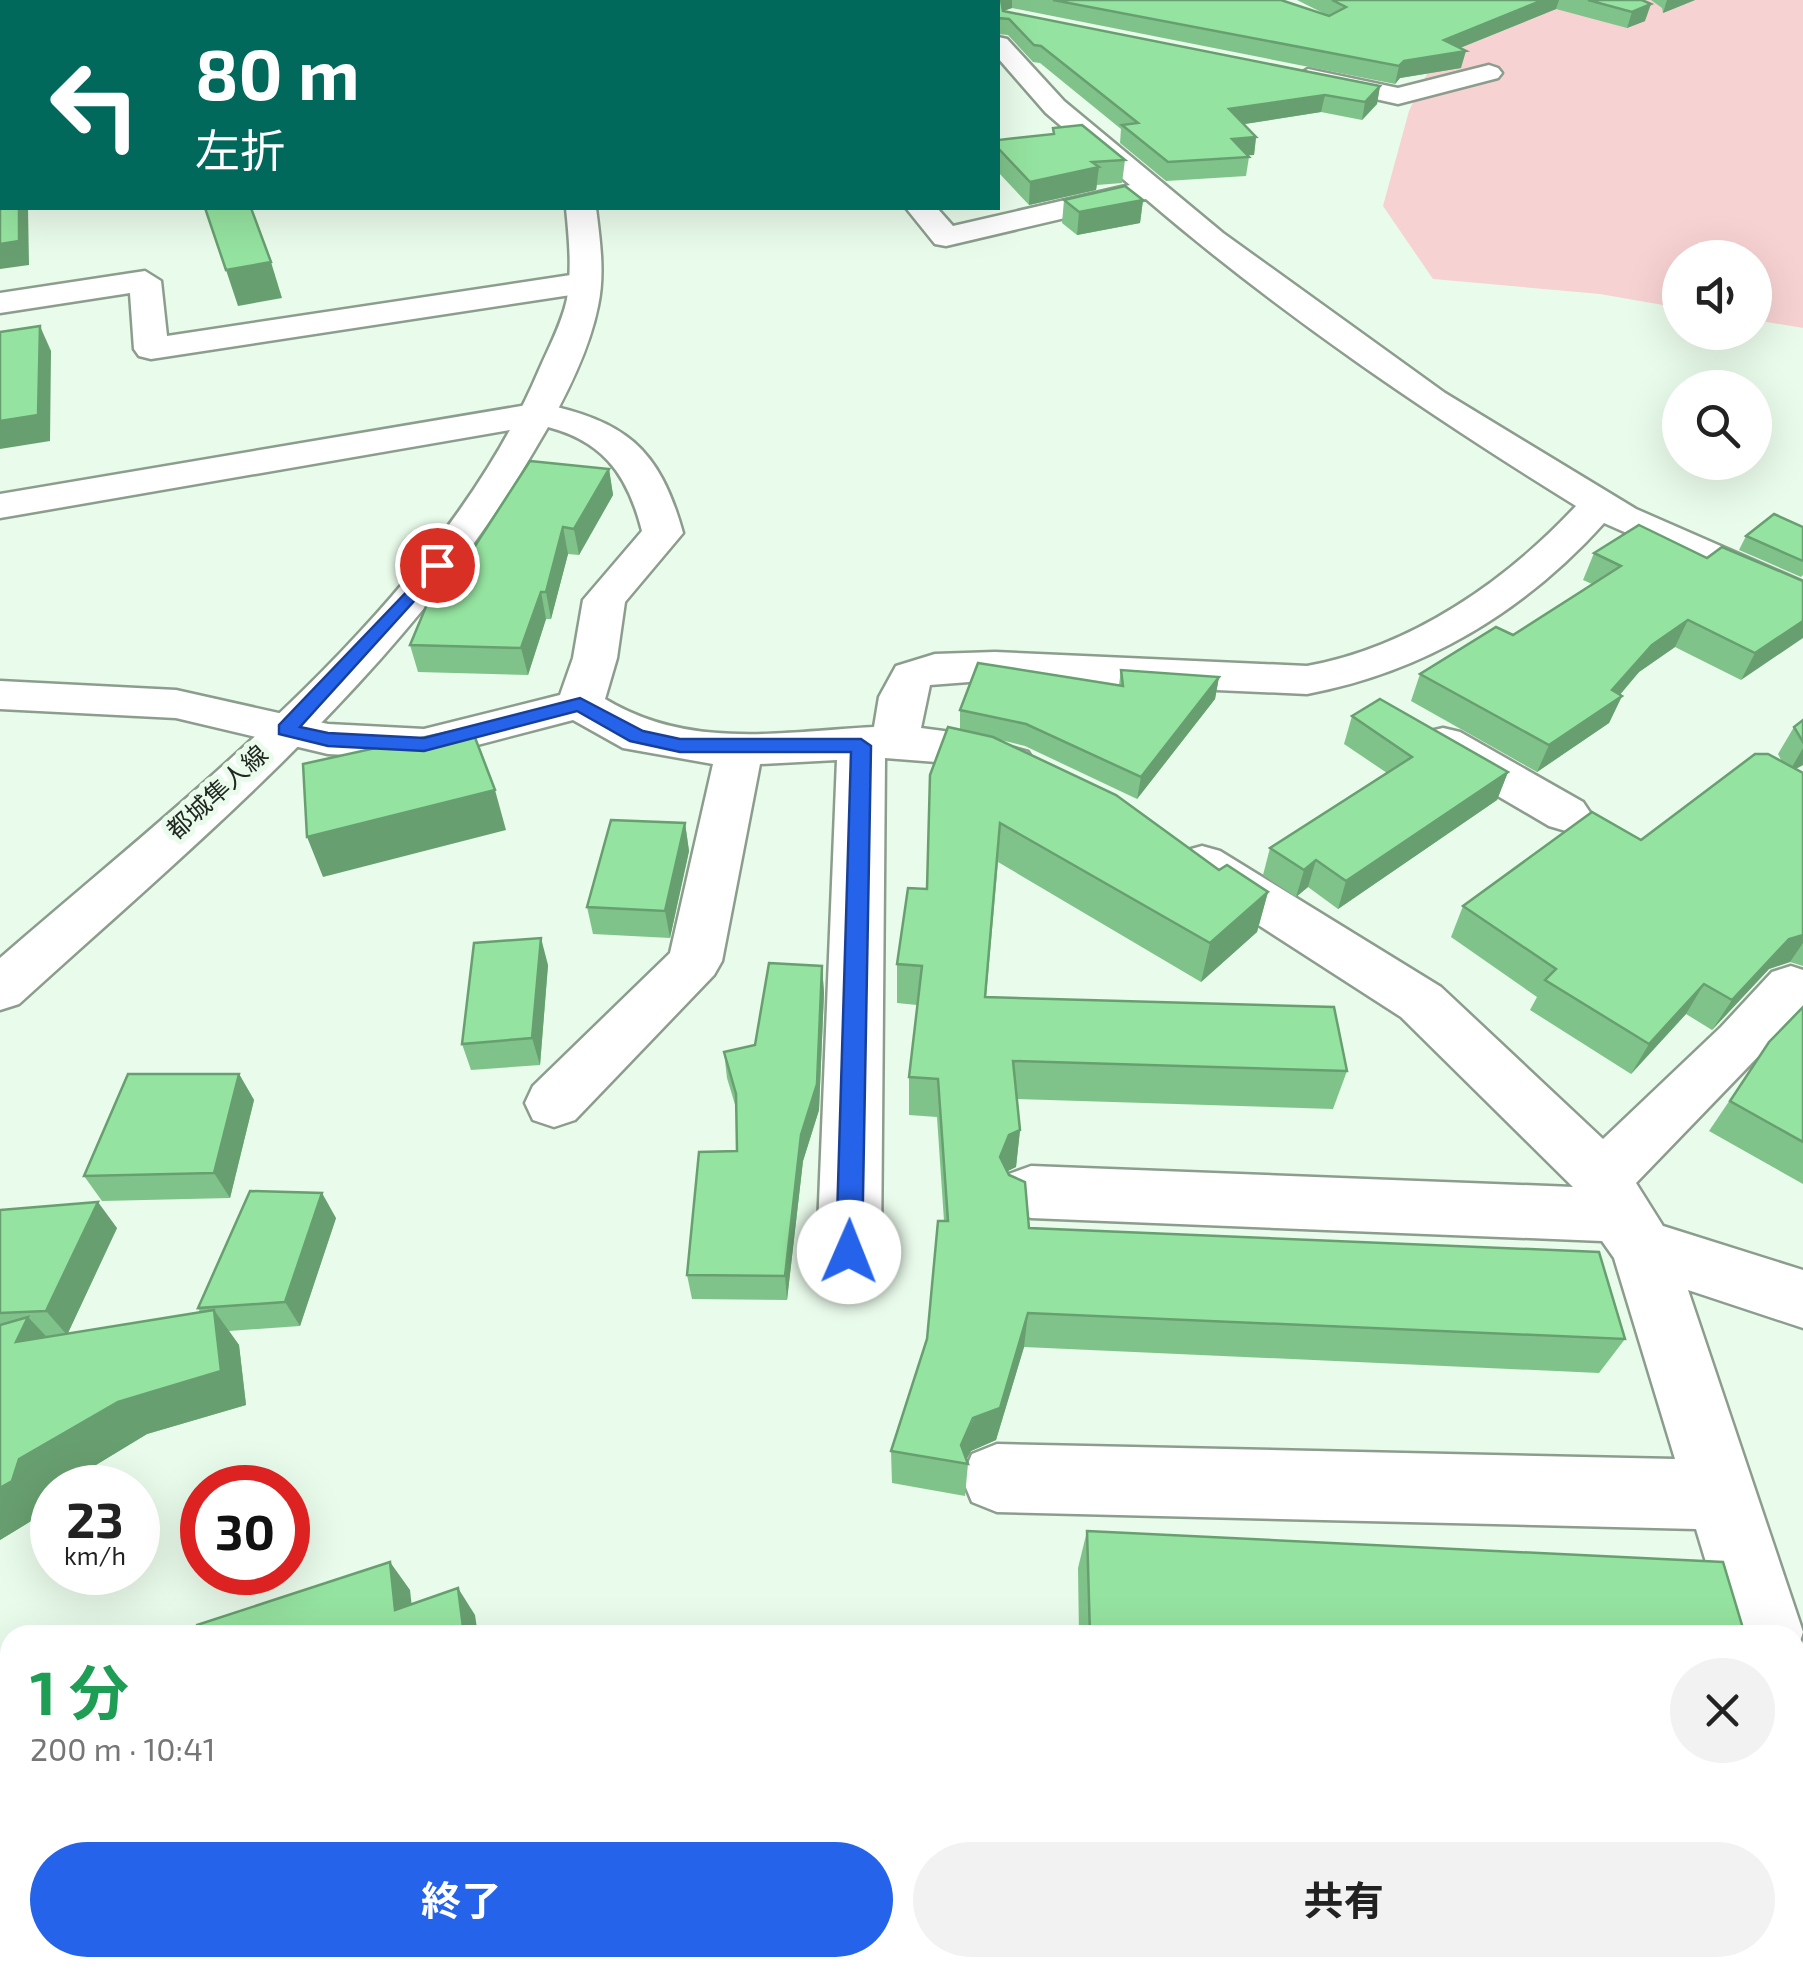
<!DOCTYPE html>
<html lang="ja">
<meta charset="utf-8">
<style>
:root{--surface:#fff;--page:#f2f2f2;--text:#222;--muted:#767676;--accent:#2563eb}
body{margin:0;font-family:"Exo 2","Noto Sans JP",sans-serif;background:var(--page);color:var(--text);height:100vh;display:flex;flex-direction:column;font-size:38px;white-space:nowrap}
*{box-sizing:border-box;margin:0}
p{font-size:32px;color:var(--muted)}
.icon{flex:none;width:55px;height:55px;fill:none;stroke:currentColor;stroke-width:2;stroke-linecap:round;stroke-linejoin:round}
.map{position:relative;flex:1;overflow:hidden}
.panel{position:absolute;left:0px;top:1625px;width:1805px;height:352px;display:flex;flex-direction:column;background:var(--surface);border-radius:30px 30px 0 0;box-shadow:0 10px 40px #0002}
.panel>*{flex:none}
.banner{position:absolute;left:0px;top:0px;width:1000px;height:210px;box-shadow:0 10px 40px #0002;background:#00695c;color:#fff;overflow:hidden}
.fabs{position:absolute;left:1662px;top:240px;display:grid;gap:20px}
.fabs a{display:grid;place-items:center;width:110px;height:110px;border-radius:50%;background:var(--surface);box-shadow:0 10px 40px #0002;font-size:50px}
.speed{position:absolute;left:30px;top:1465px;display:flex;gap:20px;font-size:50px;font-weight:700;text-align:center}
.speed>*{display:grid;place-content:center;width:130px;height:130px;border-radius:50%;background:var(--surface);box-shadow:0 10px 40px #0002;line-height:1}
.speed small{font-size:25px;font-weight:400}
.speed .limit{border:15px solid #d22;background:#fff;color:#111}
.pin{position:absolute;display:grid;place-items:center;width:85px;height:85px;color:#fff;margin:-42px;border:5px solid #fff;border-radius:50%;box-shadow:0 2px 10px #0007}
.me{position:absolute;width:110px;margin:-55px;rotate:1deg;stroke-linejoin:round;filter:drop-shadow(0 0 8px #0008)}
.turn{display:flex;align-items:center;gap:35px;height:210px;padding:0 30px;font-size:45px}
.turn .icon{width:130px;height:130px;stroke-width:2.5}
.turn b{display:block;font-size:70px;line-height:85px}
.round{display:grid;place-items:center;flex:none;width:105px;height:105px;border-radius:52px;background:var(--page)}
.overview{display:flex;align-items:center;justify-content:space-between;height:170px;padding:0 30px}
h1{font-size:60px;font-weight:700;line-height:75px;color:#1e9e55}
.button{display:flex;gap:20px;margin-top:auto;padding:20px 30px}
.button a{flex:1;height:115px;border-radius:60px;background:var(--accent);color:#fff;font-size:40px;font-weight:700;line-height:115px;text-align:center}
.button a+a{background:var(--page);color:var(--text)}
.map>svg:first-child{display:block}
.green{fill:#f7d2d2}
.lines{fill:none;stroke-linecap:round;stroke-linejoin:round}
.minor-casing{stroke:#8c9d8e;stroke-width:5}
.major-casing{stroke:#8c9d8e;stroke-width:5}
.minor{fill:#fff;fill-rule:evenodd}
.major{fill:#fff;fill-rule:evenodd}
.wall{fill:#80c38a}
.shaded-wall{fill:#689f70}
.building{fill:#95e3a0;stroke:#689f70;stroke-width:2.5}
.route{fill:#2563eb;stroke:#184099;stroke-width:2.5}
.labels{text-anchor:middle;stroke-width:10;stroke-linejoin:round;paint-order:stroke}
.far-street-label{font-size:25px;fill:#212721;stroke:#e9fbeb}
</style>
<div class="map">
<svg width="1803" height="1977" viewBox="0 0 1803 1977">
<rect width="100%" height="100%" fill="#e9fbeb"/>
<!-- green -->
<polygon class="green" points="1532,0 1803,0 1803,328 1755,320 1755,258 1680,258 1680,308 1600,294 1433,279 1383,206 1409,111 1444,39"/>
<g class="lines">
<!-- minor casing -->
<g class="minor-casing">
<g id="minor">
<polygon points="331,0 363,0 365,2 330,2"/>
<path d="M998,37L1007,39L1064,101L1223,233L1445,393L1636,509L1803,582V611L1604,523C1524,612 1424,672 1307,694L995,680L930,685L921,728L966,734L1028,752L1035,763L1028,774L1011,779L962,764L885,758L881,1252L871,1272L849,1280L827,1272L817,1252L837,760L760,764L722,961L714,975L575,1120L554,1127L533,1120L525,1103L533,1086L670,953L713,764L623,748L573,720L424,759L328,754L176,718L0,709V681L176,690L328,724L424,729L560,695L573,658L583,600L642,531C627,472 601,438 539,425L0,518V494L539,403C625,421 659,447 683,533L625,602L617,658L605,699C689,750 780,732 874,727L879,697L896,666L935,654L995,652L1307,666C1411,647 1505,582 1576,506C1426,413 1280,314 1146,199L946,246L935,244L906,208H937L953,226L1130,185L1046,113L998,58Z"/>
<polygon points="1489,65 1498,68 1502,73 1498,78 1398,104 1299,82 1295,77 1308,69 1398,88"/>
<rect x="0" y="70" width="2" height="16"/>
<rect x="0" y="167" width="2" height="18"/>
<polygon points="145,271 161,281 167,336 584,273 600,283 584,293 151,359 139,356 134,349 130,293 0,313 0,293"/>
<polygon points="1443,728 1460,732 1583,802 1591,814 1583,826 1566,831 1549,826 1426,754 1419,743 1426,732"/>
<polygon points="1202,846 1220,851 1441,987 1603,1139 1721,1027 1772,972 1791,966 1803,970 1803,1010 1636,1183 1663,1226 1803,1270 1803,1328 1688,1290 1803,1632 1795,1657 1795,1635 1728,1635 1696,1529 997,1512 972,1502 962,1478 972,1454 997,1444 1675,1459 1614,1258 1602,1241 1031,1218 1009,1210 1000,1192 1009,1174 1031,1166 1573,1187 1401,1017 1184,877 1177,864 1184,851"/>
<polygon points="1795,1687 1803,1690 1803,1791 1795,1787"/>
<polygon points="1795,1895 1803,1895 1803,1977 1786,1977 1764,1968 1795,1968"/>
<polygon points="293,1968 379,1968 377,1977 291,1977"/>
<polygon points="853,1968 939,1968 938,1977 852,1977"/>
</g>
</g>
<!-- major casing -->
<g class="major-casing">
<g id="major">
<polygon points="496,0 520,0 521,2 498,2"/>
<path d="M566,208H596C600,240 605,274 598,306C588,356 560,408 534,451C406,670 205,835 19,1004L0,1010V958C189,794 440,604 539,370C549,347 562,323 567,299C572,269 569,238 566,208Z"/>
</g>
</g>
<!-- minor -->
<use href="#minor" class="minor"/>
<!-- major -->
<use href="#major" class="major"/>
</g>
<!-- wall -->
<g class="wall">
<polygon points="618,0 1281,0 1329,16 1297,0 1642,0 1645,21 1627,28 1556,9 1460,48 1461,68 1400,78 1395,84 1012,8 1003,11 1380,86 1377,104 1362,120 1321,112 1244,124 1256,137 1254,155 1247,155 1249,157 1246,176 1166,181 1120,143 1121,129 1040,63 1033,62 1008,35 998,34 998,2"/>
<polygon points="1651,0 1695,0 1663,13 1662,8"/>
<polygon points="1053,128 1125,160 1122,183 1097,185 1096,190 1029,205 998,172 998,140 1053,134"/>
<polygon points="1064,200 1143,200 1140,223 1077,235 1062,223"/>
<polygon points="609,469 613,495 579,555 568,554 551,619 546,619 528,675 418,672 410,645 442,597"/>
<polygon points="1803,527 1803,575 1801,577 1739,550 1746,536"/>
<polygon points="1594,553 1707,558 1803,581 1741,680 1675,647 1639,672 1620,695 1622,696 1609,723 1537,772 1411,701 1420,674 1513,635 1592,584 1583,580"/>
<polygon points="1121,670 1219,677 1215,699 1137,799 1025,746 1001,740 1219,870 1268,892 1257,932 1201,982 998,862 986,997 1347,1071 1333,1109 1017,1099 1020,1130 1016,1167 1007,1171 1029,1228 1625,1339 1599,1373 1024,1347 996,1440 971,1451 966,1460 968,1464 965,1496 892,1483 891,1451 927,1339 944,1221 937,1117 909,1115 909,1077 917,1005 897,1003 897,964 927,889 960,729 960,710 1119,685"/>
<polygon points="1352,716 1508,772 1497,800 1338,909 1308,887 1296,897 1263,875 1270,848 1387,773 1344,744"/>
<polygon points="1803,720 1803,765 1796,769 1803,773 1803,966 1790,962 1769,969 1712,1030 1686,1014 1631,1074 1530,1010 1537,997 1451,937 1463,906 1641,840 1782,762 1778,754 1794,727"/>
<polygon points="685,823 689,851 670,938 593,934 587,907"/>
<polygon points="548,965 540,1065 471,1070 462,1044"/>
<polygon points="822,966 824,993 819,1110 803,1161 787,1300 692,1299 687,1275 737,1151 736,1108 727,1078 724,1052 755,1045"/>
<polygon points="1803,1007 1803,1184 1709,1131 1769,1042"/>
<polygon points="239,1074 254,1100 230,1198 102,1201 84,1176"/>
<polygon points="0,1210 117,1228 68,1333 200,1312 198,1308 336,1218 300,1326 229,1331 239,1345 246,1405 147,1434 58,1488 52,1488 46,1512 0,1540"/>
<polygon points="1087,1531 1745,1635 1079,1635 1078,1568"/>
</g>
<!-- shaded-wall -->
<g class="shaded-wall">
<polygon points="1001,0 1012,0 1012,8 1000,12"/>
<polygon points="1543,0 1559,0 1556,9 1445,54 1466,51 1461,68 1400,78 1395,84 1399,66 1404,61 1444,40"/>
<polygon points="1667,0 1695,0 1663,13"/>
<polygon points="1651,4 1645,21 1627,28 1632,12"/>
<polygon points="1380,86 1377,104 1362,120 1365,102"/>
<polygon points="1325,95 1321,112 1226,127 1229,109"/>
<polygon points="1256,137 1254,155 1229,157 1232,139"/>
<polygon points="1099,167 1096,190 1029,205 1030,182"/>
<polygon points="1143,200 1140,223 1077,235 1079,212"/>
<polygon points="19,208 28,208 29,265 0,269 0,244"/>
<polygon points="271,262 282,298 238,306 226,270"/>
<polygon points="40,326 51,351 50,441 0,449 0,421"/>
<polygon points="609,469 613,495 579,555 574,529"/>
<polygon points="563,527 568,554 551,619 546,592"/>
<polygon points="541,592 546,619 528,675 521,648"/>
<polygon points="1688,620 1675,647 1639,672 1615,700 1622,696 1609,723 1537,772 1549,745 1612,690 1652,645"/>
<polygon points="1803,621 1803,638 1741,680 1755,653"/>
<polygon points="1219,677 1215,699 1137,799 1141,777"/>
<polygon points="1803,748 1803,765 1789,772"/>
<polygon points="1508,772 1497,800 1338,909 1346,881"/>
<polygon points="495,790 506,830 323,877 307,837"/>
<polygon points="685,823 689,851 670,938 665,911"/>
<polygon points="1316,860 1308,887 1296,897 1304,870"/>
<polygon points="1268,892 1257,932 1201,982 1210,943"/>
<polygon points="1803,935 1803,943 1790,962 1769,969 1712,1030 1732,1000 1789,939"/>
<polygon points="541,938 548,965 540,1065 532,1038"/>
<polygon points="822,966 824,993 819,1110 803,1161 787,1300 785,1276"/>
<polygon points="1704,984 1686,1014 1631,1074 1649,1044"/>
<polygon points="239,1074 254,1100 230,1198 214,1173"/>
<polygon points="1020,1130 1016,1167 1006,1172 1000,1157 1009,1135"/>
<polygon points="322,1193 336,1218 300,1326 285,1302"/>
<polygon points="98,1202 117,1228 67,1335 46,1311"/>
<polygon points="214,1310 239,1345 246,1405 147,1434 58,1488 52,1488 46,1512 0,1540 0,1488 19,1459"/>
<polygon points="1028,1313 1024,1347 996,1440 971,1451 964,1464 961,1445"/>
<polygon points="28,1317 60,1351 16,1342"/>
<polygon points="390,1562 410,1590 415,1635 395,1610"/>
<polygon points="458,1588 475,1615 478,1635 464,1635"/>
</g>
<!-- building -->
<g class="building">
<polygon points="618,0 1001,0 1003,11 1380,86 1365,102 1325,95 1229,109 1256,137 1232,139 1249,157 1168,162 1122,125 1138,123 1041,46 1034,45 1009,19 998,18 998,2 618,2"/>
<polygon points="1053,0 1281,0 1329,16 1346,7 1332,0 1543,0 1444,40 1466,51 1404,61 1399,66"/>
<polygon points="1588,0 1642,0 1651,4 1632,12"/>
<polygon points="1082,125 1125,160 1092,162 1099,167 1030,182 998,148 998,140 1054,134 1053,128"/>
<polygon points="0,184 2,184 2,208 19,208 19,241 0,244"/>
<polygon points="1125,186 1143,200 1079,212 1064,200"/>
<polygon points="205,208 251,208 271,262 226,270"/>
<polygon points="40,326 38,415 0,421 0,332"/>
<polygon points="530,461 609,469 574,529 563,527 546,592 541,592 521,648 410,645 430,597 442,597"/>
<polygon points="1774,514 1803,527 1803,561 1746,536"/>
<polygon points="1639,525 1707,558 1722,547 1803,581 1803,621 1755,653 1688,620 1652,645 1612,690 1622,696 1549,745 1420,674 1496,627 1513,635 1621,566 1594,553"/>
<polygon points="978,663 1123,686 1121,670 1219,677 1141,777 1026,724 960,710"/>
<polygon points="1380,699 1508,772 1346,881 1316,860 1304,870 1270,848 1412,757 1352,716"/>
<polygon points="1803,720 1803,742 1794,727"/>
<polygon points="471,727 495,790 307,837 303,764"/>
<polygon points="948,727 993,737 1116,795 1219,870 1227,865 1268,892 1210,943 1000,823 985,997 1334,1007 1347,1071 1013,1061 1020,1130 1009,1135 1000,1157 1009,1175 1025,1182 1029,1228 1599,1252 1625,1339 1028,1313 1000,1408 973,1418 961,1445 968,1464 891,1451 927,1339 938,1221 948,1221 938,1079 909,1077 922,966 897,964 908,888 927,889 930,775"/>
<polygon points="1755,754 1768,754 1803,773 1803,935 1789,939 1732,1000 1704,984 1649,1044 1545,980 1556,969 1463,906 1592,812 1641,840"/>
<polygon points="611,820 685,823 665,911 587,907"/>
<polygon points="541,938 532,1038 462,1044 474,943"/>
<polygon points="769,963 822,966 817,1084 801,1135 785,1276 687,1275 699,1152 737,1151 736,1094 724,1052 755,1045"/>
<polygon points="1803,1007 1803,1142 1730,1101 1769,1042"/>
<polygon points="128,1074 239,1074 214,1173 84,1176"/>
<polygon points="250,1191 322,1193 285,1302 198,1308"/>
<polygon points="98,1202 46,1311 0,1313 0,1210"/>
<polygon points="214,1310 221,1371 118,1402 19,1459 12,1481 0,1488 0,1325 28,1317 16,1342"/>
<polygon points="1087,1531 1723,1562 1745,1635 1090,1635"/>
<polygon points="390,1562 395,1610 458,1588 464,1635 195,1635 197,1625"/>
</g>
<!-- route -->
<polygon class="route" points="437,560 443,561 443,569 300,727 328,733 424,738 580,698 643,731 680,739 861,739 871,746 862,1252 859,1260 840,1260 836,1252 851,752 680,752 630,741 577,711 424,751 328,746 279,734 279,725"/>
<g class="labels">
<!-- far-street labels -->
<g class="far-street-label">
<text transform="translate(217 792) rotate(-42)" y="9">都城隼人線</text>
</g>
</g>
</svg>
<div class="fabs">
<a><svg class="icon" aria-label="sound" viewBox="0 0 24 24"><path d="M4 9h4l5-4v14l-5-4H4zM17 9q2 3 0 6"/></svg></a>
<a><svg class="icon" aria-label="search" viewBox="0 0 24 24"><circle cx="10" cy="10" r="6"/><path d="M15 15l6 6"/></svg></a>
</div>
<div class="speed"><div>23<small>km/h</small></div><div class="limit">30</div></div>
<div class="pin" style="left:437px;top:565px;background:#d93025"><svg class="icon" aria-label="arrive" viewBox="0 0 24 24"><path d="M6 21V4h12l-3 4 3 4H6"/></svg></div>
<svg class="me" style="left:849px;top:1252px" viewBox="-20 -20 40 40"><circle r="19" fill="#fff"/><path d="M0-13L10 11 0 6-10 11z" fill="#2563eb"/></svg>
<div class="banner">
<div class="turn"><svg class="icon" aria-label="left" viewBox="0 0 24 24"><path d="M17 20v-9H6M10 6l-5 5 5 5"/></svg><div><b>80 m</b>左折</div></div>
</div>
<section class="panel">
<div class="overview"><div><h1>1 分</h1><p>200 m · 10:41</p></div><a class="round"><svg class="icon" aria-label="close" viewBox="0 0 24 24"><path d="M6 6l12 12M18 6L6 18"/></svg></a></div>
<div class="button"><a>終了</a><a>共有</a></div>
</section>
</div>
